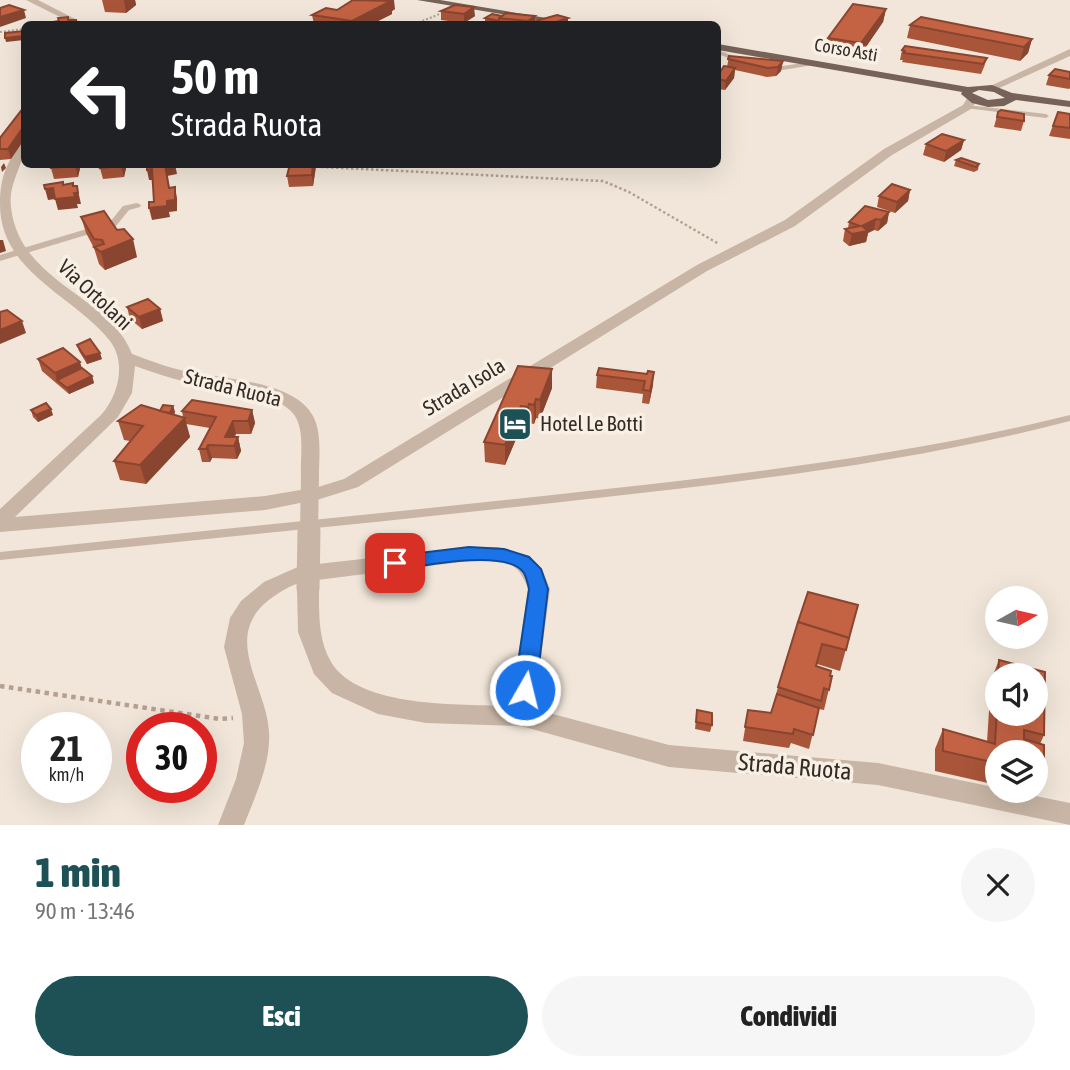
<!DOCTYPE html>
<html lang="it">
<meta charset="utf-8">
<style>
:root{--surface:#fff;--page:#f6f6f6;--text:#222;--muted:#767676;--accent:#1d5155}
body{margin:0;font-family:"Asap Condensed",sans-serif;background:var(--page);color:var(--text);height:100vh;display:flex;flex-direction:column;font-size:26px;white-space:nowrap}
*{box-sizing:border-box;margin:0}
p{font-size:23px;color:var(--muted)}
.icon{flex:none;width:38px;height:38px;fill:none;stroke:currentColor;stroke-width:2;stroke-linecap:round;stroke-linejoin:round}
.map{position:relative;height:825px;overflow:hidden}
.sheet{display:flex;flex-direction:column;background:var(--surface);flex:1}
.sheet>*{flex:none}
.guide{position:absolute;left:21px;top:21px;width:700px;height:147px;border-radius:10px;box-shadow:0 7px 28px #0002;background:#202124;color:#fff;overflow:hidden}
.needle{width:46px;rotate:82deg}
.buttons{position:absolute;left:985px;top:586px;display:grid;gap:14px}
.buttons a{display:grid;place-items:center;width:63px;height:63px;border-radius:50%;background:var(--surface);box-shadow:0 7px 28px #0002;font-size:35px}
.speed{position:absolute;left:21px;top:712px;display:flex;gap:14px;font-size:35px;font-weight:700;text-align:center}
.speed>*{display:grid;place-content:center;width:91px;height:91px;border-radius:50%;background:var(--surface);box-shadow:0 7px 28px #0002;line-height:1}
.speed small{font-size:18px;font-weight:400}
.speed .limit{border:10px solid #d22;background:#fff;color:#111}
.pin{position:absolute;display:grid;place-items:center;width:60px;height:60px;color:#fff;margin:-30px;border-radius:14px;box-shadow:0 4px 10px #0006}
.me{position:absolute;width:77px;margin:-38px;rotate:8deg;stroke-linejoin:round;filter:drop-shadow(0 0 5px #0008)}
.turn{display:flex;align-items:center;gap:24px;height:147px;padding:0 35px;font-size:32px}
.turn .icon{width:91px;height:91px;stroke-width:2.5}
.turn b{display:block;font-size:49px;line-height:60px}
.round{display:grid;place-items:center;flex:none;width:74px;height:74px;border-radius:37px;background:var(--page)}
.overview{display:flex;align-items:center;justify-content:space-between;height:119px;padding:0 35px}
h1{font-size:42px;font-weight:800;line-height:52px;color:var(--accent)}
.button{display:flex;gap:14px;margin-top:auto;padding:14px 35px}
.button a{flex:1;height:80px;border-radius:42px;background:var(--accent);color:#fff;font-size:28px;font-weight:800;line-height:80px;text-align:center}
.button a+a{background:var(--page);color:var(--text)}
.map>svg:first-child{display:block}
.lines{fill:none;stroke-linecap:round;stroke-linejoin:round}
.path-far2{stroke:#b49f90;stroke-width:2;stroke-dasharray:2 2;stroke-linecap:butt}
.path-far1{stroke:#b49f90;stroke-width:2.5;stroke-dasharray:2.5 2.5;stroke-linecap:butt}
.path{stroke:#b49f90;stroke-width:4.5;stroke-dasharray:4.5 4.5;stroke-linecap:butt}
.service{fill:#c8b5a5;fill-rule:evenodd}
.minor{fill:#c8b5a5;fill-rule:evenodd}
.primary{fill:#766258;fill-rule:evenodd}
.minor-bridge-far1{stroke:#c8b5a5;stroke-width:18}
.minor-bridge{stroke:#c8b5a5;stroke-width:23}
.wall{fill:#a9553a;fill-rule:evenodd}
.shaded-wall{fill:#894530}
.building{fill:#c46344;stroke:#894530;stroke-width:2}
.route{fill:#1a73e8;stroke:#114b97;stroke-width:2}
.labels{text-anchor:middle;stroke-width:7;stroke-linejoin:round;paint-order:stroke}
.far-street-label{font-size:18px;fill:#342b26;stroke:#f9f0e5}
.street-label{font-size:21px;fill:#342b26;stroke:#f9f0e5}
.poi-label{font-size:21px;fill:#342b26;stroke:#f9f0e5;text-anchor:start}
.near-street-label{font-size:24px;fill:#342b26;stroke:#f9f0e5}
</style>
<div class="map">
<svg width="1070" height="825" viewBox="0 0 1070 825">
<rect width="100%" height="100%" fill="#f1e6d9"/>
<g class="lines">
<!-- path-far2 -->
<g class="path-far2">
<polyline points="415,24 442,13"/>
<polyline points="0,32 24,29"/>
</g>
<!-- path-far1 -->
<polyline class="path-far1" points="321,167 603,181 629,192 719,244"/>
<!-- path -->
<polyline class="path" points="0,686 220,719 233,718"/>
<!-- service -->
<g class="service">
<polygon points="718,50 743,60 744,61 739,62 718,54"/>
<polygon points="817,61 819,62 819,64 783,70 767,66 770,64 783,66"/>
<polygon points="967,105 1046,114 1049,116 1046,118 965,108 965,106"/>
<polygon points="137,203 141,205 140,207 129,210 116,226 0,261 0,255 110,222 123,206"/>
<path d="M1070,415V421C912,462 751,481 588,499C392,521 196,540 0,560V552C196,531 392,513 588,491C750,473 912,455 1070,415Z"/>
</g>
<!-- minor -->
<g class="minor">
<polygon points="26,0 38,0 85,24 74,24"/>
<polygon points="1070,49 1070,56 995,90 986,88"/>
<path d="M968,97L978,99L971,109L892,155L795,226L707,271L358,487L320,499L265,510L0,532V509L101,415C118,396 127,363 110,341C74,295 0,273 0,204C0,180 5,165 20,145H24C24,166 8,183 11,207C19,283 111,296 132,354C149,360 166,367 184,371C220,379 294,380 313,416C322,433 319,456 319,475L317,479H303L301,475C300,457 305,432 295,416C278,390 216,388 187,382C169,378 152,372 135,366L132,393L118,417L15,517L265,496L318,487L344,479L697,265L785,220L884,149L963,105Z"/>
<path d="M469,547H498L529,556L542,569L550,589L534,709L669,745L878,763L998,788V791H1011L1070,803V825L878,785L669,767L521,726L426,723L378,714L332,693L314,674L298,632L297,588L305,581C290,585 275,594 263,605C225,642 267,689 269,732C271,764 255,796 244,825H218L236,779L244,743L242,714L224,647L230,618L241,601L264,582L300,566ZM469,561C499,561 517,556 528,589L511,706C463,704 359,709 331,662C318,640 319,613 319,588L315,582L309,581Z"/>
</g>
<!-- primary -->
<g class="primary">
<polygon points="417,0 440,0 582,24 562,24"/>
<path d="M718,44L968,87L992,85L1012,93L1070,101V107L1016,100L1004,106L988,107L972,103L961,94L962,92L718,50ZM979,90L994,92L1005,98L988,100L972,93Z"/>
</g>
<!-- minor-bridge-far1 -->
<polyline class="minor-bridge-far1" points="309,532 310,475"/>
<!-- minor-bridge -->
<polyline class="minor-bridge" points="308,588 309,531"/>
</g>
<!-- wall -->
<g class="wall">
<polygon points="102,0 135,0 136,5 126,13 105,12"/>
<polygon points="455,5 475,16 464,23 441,20 441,11"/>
<polygon points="395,9 392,11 392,14 372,24 314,24 312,15 337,10"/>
<polygon points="886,9 883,22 859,57 826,52 828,38"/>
<polygon points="492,14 535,22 568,24 495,24 485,23 485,18"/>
<polygon points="910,25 1032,39 1028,53 1020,61 907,38"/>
<polygon points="902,50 987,58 984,67 981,74 902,62 903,60 900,60"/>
<polygon points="729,56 783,61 781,71 776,76 767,77 735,70 734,78 725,90 718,89 718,75 727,67"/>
<polygon points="1070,72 1070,88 1069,89 1046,85 1049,75"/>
<polygon points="24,107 11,159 0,160 0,138"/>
<polygon points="998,112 1024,121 1021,131 994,127"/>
<polygon points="1058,112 1070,114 1070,139 1049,136"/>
<polygon points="964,140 961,150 944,162 923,155 926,144"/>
<polygon points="956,160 979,164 978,170 974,172 954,166"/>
<polygon points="52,164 81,164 78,177 54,179 51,168"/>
<polygon points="101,164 127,164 124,177 103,179 100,168"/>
<polygon points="316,166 313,186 289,187 287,176"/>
<polygon points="910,190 908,201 895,213 877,207 879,196"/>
<polygon points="889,212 887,223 878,231 874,230 868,233 866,242 849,246 843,241 845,229 848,228 849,222"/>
<polygon points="81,217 137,257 105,270 99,264 94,248 86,233"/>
<polygon points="127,307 160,309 163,321 142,329 130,319"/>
<polygon points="77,345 102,359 87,364 79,351"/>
<polygon points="38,359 82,368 92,376 94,383 69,394 42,371"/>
<polygon points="552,369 552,388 540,419 536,418 534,424 529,423 528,426 522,425 505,465 485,462 484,442"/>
<polygon points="647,374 653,385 649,404 642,403 643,394 596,388 597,375"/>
<polygon points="173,406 175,412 174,415 183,417 182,411 252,410 255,423 251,434 236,434 234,437 238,437 241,451 237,459 212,458 210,462 202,462 199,449 210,428 186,424 190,437 146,484 120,480 114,461 130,441 124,440 118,421 160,411"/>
<polygon points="31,410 53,415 38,422 33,417"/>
<polygon points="858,605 840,671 817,664 816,667 832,676 824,710 819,709 809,749 791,743 789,748 743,741 748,710 771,713 778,687"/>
<path d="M999,660L1045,672L1044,735L1040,744L1044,745V769L1036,786V752H998V779L990,777L988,783L935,771V749L943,729L987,742L991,680ZM998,676H1036V714H998Z"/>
<polygon points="697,710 712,725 710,732 695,729"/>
</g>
<!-- shaded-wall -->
<g class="shaded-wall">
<polygon points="124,0 135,0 136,5 126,13"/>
<polygon points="386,0 394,0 395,9 392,11 392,14 372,24 353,24 352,21"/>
<polygon points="474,7 475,16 464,23 464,14"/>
<polygon points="886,9 883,22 859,57 861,43"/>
<polygon points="24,10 26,18 0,27 0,17"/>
<polygon points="535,16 535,24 528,24 528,21"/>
<polygon points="568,18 568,24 550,24"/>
<polygon points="24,36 24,40 6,42 5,38"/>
<polygon points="1032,39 1028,53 1020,61 1024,47"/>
<polygon points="783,61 781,71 776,76 778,67"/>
<polygon points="735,68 734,78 725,90 726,81"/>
<polygon points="24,126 24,140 11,159 8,149"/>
<polygon points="964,140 961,150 944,162 946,151"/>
<polygon points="4,163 6,168 2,172 1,167"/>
<polygon points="76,164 81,164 78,177 75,166"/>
<polygon points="122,164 127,164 124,177 121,166"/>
<polygon points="169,164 175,164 177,174 167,176 171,199 165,165"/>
<polygon points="313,164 316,164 316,166 313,186 312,175"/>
<polygon points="152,169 154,180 149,180 147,170"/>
<polygon points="77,186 81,204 77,204 78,208 58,210 55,199 48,200 45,189 53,188 74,193 75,193"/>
<polygon points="175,187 177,198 177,211 169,212 170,217 152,220 149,208 167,201"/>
<polygon points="910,190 908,201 895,213 897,202"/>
<polygon points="889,212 887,223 878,231 881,220"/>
<polygon points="876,219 874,230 868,233 866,242 849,246 852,234 862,226"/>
<polygon points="133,239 137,257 105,270 101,252"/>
<polygon points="0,240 3,240 6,251 0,253"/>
<polygon points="160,309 163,321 142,329 139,317"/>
<polygon points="22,321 26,333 0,344 0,330"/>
<polygon points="100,353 102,359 87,364 85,357"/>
<polygon points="80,362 84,375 57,380 55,373"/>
<polygon points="552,369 552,388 540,419 540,400"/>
<polygon points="654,372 653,385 649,404 650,391"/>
<polygon points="92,376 94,383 69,394 67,388"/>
<polygon points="536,399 536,418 534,424 534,405"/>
<polygon points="529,404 529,423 528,426 528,407"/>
<polygon points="173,406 175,412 170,422 169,415"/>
<polygon points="521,406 522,425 505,465 505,445"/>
<polygon points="51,409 53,415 38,422 36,415"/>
<polygon points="252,410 255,423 251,434 248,421"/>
<polygon points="185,418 190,437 146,484 140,465"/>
<polygon points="233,421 236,434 230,446 225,437"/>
<polygon points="238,437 241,451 237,459 234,446"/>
<polygon points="208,445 212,458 210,462 206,449"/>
</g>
<!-- building -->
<g class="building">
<polygon points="353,0 391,1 352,21 312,15 326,8 337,10"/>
<polygon points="853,4 886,9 861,43 828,38"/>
<polygon points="9,5 24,10 0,17 0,8"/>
<polygon points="455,5 474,7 464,14 441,11"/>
<polygon points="506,13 535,16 528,21 499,18"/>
<polygon points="492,14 502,16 499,18 499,21 485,18"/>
<polygon points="557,15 568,18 550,24 525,24"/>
<polygon points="68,17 68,20 76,20 76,23 68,24 40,24 59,21 58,18"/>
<polygon points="921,17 1032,39 1024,47 910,25"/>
<polygon points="24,31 24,36 5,38 5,33"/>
<polygon points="905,46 987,58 983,64 904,53 905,51 902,50"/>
<polygon points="729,56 783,61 778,67 768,68 728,59"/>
<polygon points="724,66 735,68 726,81 718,79 718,75"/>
<polygon points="1055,69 1070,72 1070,79 1049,75"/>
<polygon points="24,107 24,126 8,149 0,149 0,138"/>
<polygon points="1001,110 1024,114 1024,121 997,117 998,112"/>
<polygon points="1058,112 1070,114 1070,128 1053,126"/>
<polygon points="942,134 964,140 946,151 926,144"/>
<polygon points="961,158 979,164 976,167 956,160"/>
<polygon points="52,164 76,164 75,166 51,168"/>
<polygon points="101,164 122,164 121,166 100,168"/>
<polygon points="147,164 169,164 165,165 169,188 175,187 175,200 167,201 167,206 149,208 149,202 154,202 152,169 147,170"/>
<polygon points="290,164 313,164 312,175 287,176"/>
<polygon points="63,182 63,185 73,183 73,186 77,186 78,193 74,193 75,197 55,199 53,188 45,189 44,185"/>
<polygon points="892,184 910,190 897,202 879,196"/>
<polygon points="865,206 889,212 881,220 876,219 862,226 868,231 852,234 845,229 860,226 849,222"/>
<polygon points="104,211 117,230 124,229 133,239 101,252 94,247 104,244 102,240 94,239 81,217"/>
<polygon points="148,299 160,309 139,317 127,307"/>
<polygon points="7,310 22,321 0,330 0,312"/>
<polygon points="90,339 100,353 85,357 77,345"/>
<polygon points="63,348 80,362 55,373 38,359"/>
<polygon points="518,366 552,369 540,400 536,399 534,405 529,404 528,407 521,406 505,445 484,442"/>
<polygon points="82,368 92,376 67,388 57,380"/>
<polygon points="599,368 647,374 648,371 654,372 650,391 643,390 645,381 597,375"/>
<polygon points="192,400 252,410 248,421 233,421 225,437 238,437 234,446 208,445 206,449 199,449 216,417 182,411"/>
<polygon points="46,403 51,409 36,415 31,410"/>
<polygon points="141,405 185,418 140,465 114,461 143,426 118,421"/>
<polygon points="163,405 173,406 170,413 160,411"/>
<polygon points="808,592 858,605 849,638 798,622"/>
<polygon points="798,622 849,638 846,650 822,644 816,666 831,671 830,676 832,676 829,690 824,688 821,701 778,687"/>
<polygon points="999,660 1045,672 1044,735 1024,730 1024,739 1044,745 1044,769 1036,767 1036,752 998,752 998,756 996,756 996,763 943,751 943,729 995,744 998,691 998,714 1036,714 1036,676 998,676"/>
<polygon points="777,694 819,708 813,735 794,729 793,734 745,727 748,710 771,713"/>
<polygon points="697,710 712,713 712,725 696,722"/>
</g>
<!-- route -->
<path class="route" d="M469,547L504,549L529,557L541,569L548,589L536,690L532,696L525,699L518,696L514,690L529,589C528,584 526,577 524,573C507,548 421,566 395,570L388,568L385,563L388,558L395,556Z"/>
<!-- icons -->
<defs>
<g id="hotel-square" transform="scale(1.75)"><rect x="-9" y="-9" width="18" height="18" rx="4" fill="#1d5155" stroke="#f9f0e5"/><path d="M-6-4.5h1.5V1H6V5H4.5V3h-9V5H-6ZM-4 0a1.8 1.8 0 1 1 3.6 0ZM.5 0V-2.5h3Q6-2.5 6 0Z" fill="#fff"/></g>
</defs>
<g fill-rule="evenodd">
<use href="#hotel-square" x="515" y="424"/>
</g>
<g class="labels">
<!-- far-street labels -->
<g class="far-street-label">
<text transform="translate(846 50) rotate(10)" y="6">Corso Asti</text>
</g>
<!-- street labels -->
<g class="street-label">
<text transform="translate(95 295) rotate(43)" y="7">Via Ortolani</text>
<text transform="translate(464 387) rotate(-31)" y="7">Strada Isola</text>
<text transform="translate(233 388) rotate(14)" y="7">Strada Ruota</text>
</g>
<!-- poi labels -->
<g class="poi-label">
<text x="540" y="431">Hotel Le Botti</text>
</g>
<!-- near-street labels -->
<g class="near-street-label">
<text transform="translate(795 767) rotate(5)" y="8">Strada Ruota</text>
</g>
</g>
</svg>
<div class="buttons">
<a><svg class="needle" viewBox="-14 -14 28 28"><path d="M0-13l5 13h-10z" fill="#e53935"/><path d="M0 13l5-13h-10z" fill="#767676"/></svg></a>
<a><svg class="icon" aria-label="sound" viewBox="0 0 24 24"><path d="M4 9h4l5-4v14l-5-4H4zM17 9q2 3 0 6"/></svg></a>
<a><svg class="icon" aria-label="layers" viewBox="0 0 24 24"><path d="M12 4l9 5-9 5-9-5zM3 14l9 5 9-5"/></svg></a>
</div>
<div class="speed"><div>21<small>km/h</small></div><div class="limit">30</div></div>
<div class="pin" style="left:395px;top:563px;background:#d93025"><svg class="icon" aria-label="arrive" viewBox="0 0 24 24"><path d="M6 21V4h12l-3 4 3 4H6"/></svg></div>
<svg class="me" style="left:525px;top:690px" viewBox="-20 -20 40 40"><circle r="17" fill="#1a73e8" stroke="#fff" stroke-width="3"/><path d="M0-11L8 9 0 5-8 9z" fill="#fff"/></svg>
<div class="guide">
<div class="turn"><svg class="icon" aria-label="left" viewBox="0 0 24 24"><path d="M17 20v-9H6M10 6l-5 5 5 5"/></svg><div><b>50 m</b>Strada Ruota</div></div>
</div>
</div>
<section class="sheet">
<div class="overview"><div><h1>1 min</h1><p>90 m · 13:46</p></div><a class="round"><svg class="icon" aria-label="close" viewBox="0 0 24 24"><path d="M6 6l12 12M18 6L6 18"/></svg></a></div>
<div class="button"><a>Esci</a><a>Condividi</a></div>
</section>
